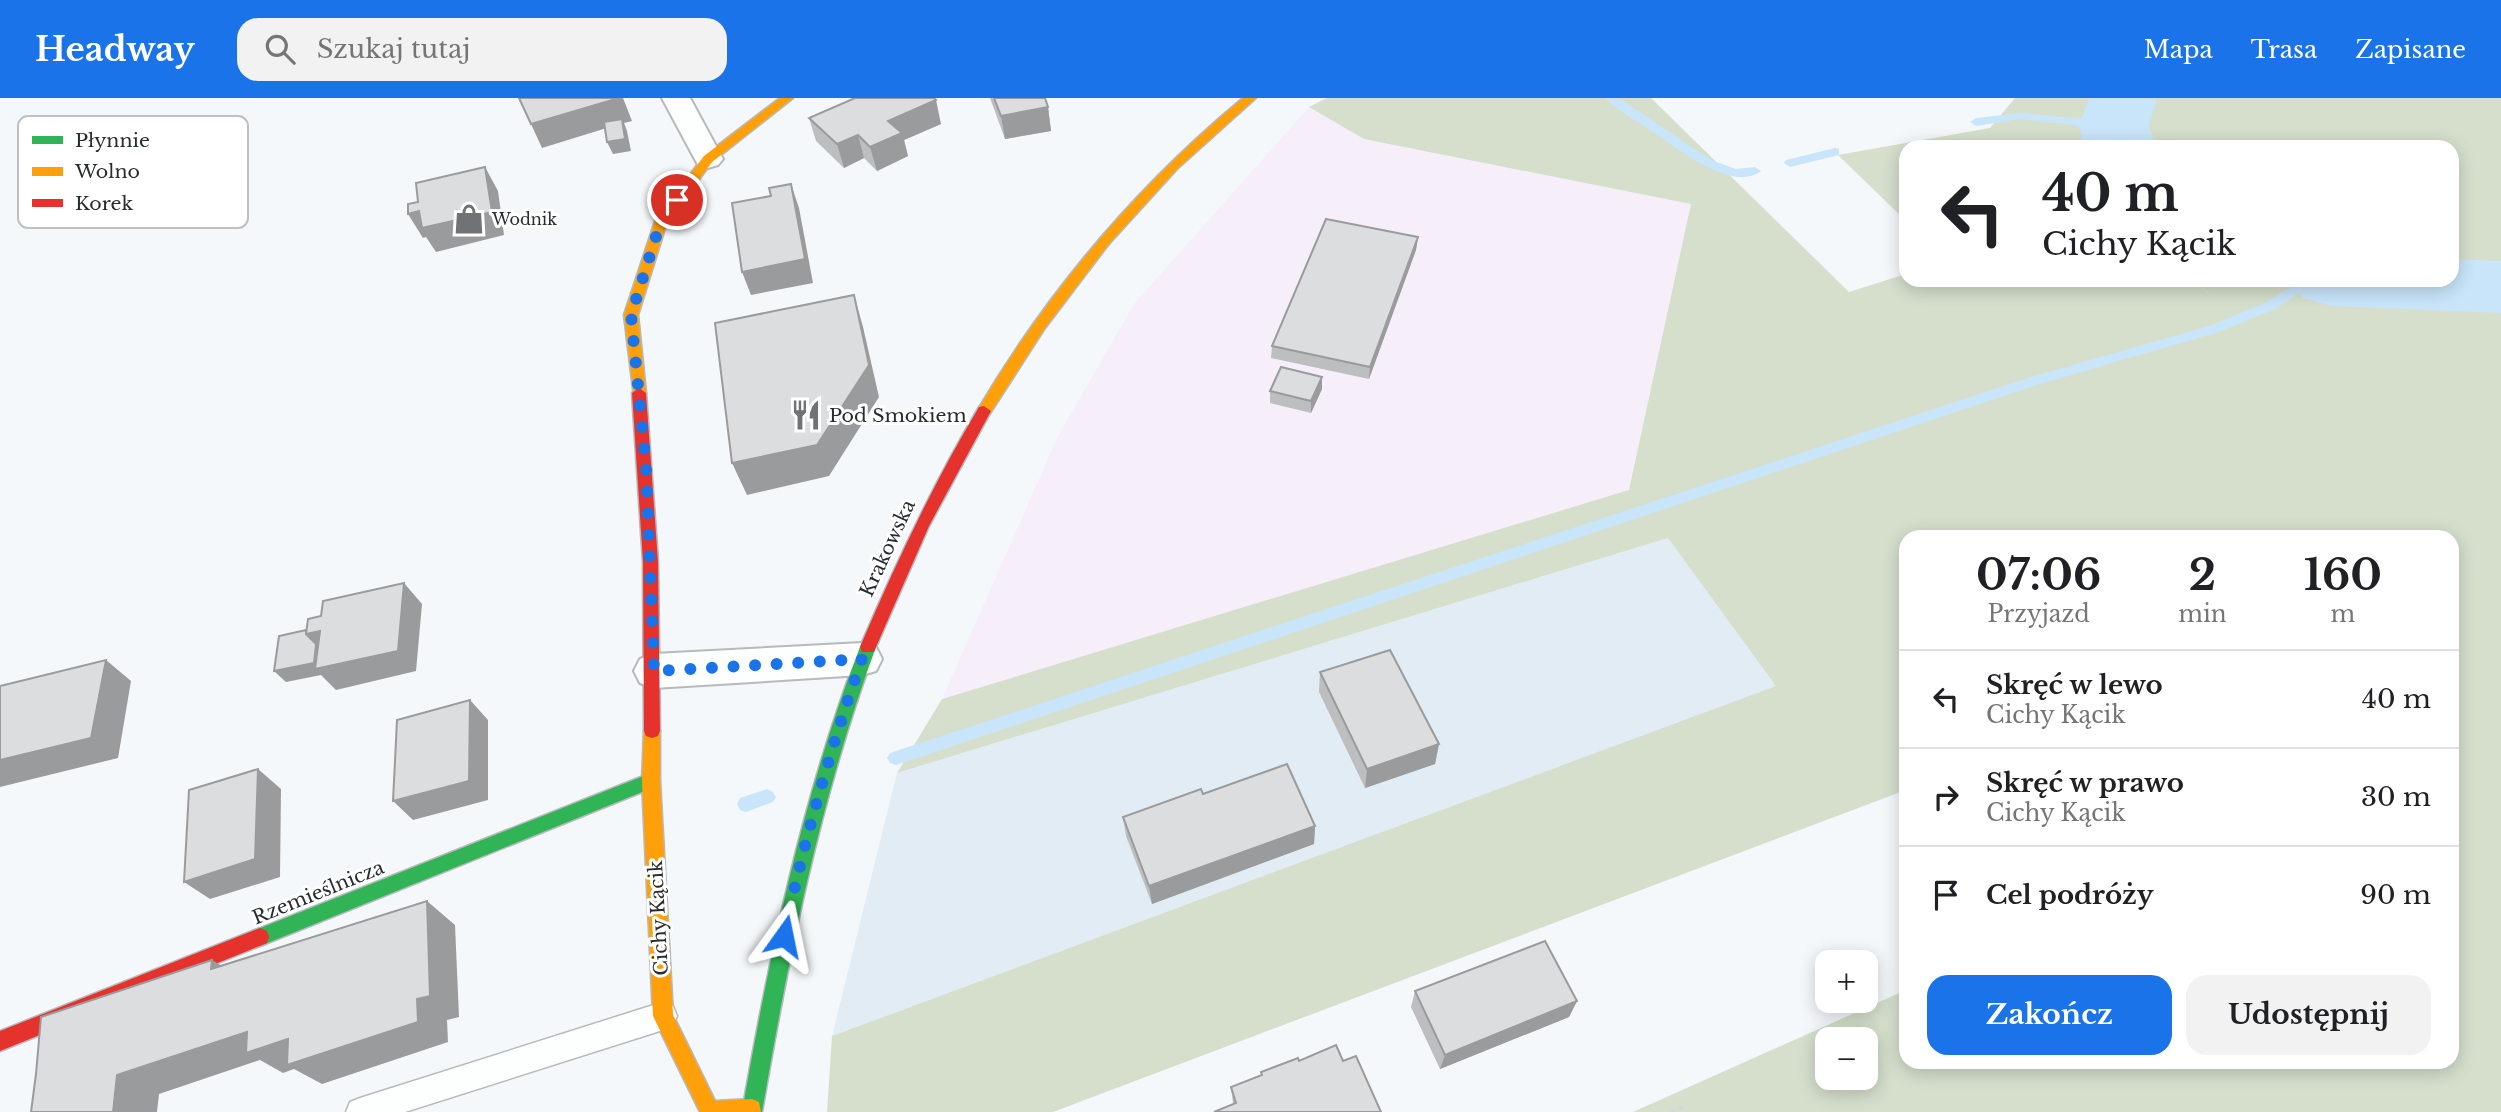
<!DOCTYPE html>
<html lang="pl">
<meta charset="utf-8">
<style>
:root{--surface:#fff;--page:#f2f2f2;--text:#202124;--muted:#757577;--line:#e0e0e0;--accent:#1a73e8}
body{margin:0;font-family:"Libre Baskerville",serif;background:var(--page);color:var(--text);height:100vh;display:flex;flex-direction:column;font-size:26px;white-space:nowrap}
*{box-sizing:border-box;margin:0}
p{font-size:23px;color:var(--muted)}
.icon{flex:none;width:38px;height:38px;fill:none;stroke:currentColor;stroke-width:2;stroke-linecap:round;stroke-linejoin:round}
.map{position:relative;flex:1;overflow:hidden}
.drawer{position:absolute;left:1899px;top:432px;width:560px;height:539px;display:flex;flex-direction:column;background:var(--surface);border-radius:21px;box-shadow:0 4px 18px #0003}
.drawer>*{flex:none}
.banner{position:absolute;left:1899px;top:42px;width:560px;height:147px;border-radius:21px;box-shadow:0 4px 18px #0003;background:#fff;color:var(--text);overflow:hidden}
.buttons{position:absolute;left:1815px;top:852px;display:grid;gap:14px}
.buttons a{display:grid;place-items:center;width:63px;height:63px;border-radius:14px;background:var(--surface);box-shadow:0 4px 18px #0003;font-size:35px}
.pin{position:absolute;display:grid;place-items:center;width:60px;height:60px;color:#fff;margin:-30px;border:4px solid #fff;border-radius:50%;box-shadow:0 2px 7px #0007}
.me{position:absolute;width:77px;margin:-38px;rotate:12deg;stroke-linejoin:round;filter:drop-shadow(0 0 5px #0008)}
.turn{display:flex;align-items:center;gap:24px;height:147px;padding:0 28px;font-size:32px}
.turn .icon{width:91px;height:91px;stroke-width:2.5}
.turn b{display:block;font-size:49px;line-height:60px}
.eta{display:flex;justify-content:space-evenly;align-items:center;height:119px;text-align:center}
.eta b{font-size:42px;font-weight:700;line-height:49px}
.primary-button{display:flex;gap:14px;margin-top:auto;padding:14px 28px}
.primary-button a{flex:1;height:80px;border-radius:21px;background:var(--accent);color:#fff;font-size:28px;font-weight:700;line-height:80px;text-align:center}
.primary-button a+a{background:var(--page);color:var(--text)}
ul{padding:0;list-style:none}
li{display:flex;align-items:center;gap:21px;height:98px;padding:0 28px;border-top:2px solid var(--line)}
li div{flex:1}
li b{display:block;font-size:26px}
li em{font-style:normal}
header{display:flex;align-items:center;gap:42px;box-sizing:border-box;height:98px;padding:0 35px;background:var(--accent);color:#fff}
header strong{font-size:33px}
nav{display:flex;gap:38px;margin-inline-start:auto;font-size:24px}
.search{width:490px;height:63px;background:var(--page);display:flex;align-items:center;gap:18px;box-sizing:border-box;padding:0 24px;border-radius:21px;color:var(--muted);font-size:26px}
.map>svg:first-child{display:block}
.built{fill:#e1ecf4}
.industrial{fill:#f6eff9}
.green{fill:#d5dfcc;fill-rule:evenodd}
.lines{fill:none;stroke-linecap:round;stroke-linejoin:round}
.stream{fill:#c9e5fa;fill-rule:evenodd}
.river{fill:#c9e5fa;fill-rule:evenodd}
.lane-casing{stroke:#b7babd;stroke-width:3}
.street-casing{stroke:#b7babd;stroke-width:4}
.fast-casing{stroke:#b7babd;stroke-width:3}
.slow-casing{stroke:#b7babd;stroke-width:3}
.jam-casing{stroke:#b7babd;stroke-width:3}
.path{stroke:#d6d7d8;stroke-width:5;stroke-dasharray:3.5 6;stroke-linecap:butt}
.lane{fill:#fdfefe;fill-rule:evenodd}
.street{fill:#fdfefe;fill-rule:evenodd}
.fast{fill:#30b455;fill-rule:evenodd}
.slow{fill:#ff9f0a;fill-rule:evenodd}
.jam{fill:#e5322d;fill-rule:evenodd}
.wall{fill:#bdbec0}
.shaded-wall{fill:#9a9b9c}
.building{fill:#dcdddf;stroke:#9a9b9c;stroke-width:2}
.route{stroke:#1a73e8;stroke-width:12;stroke-dasharray:0 21.6}
.labels{text-anchor:middle;stroke-width:6;stroke-linejoin:round;paint-order:stroke}
.far-poi-label{font-size:16px;fill:#292c2f;stroke:#fff;text-anchor:start}
.poi-label{font-size:19px;fill:#292c2f;stroke:#fff;text-anchor:start}
.street-label{font-size:19px;fill:#292c2f;stroke:#fff}
.key{fill:#fff;stroke:#bfc0c1;stroke-width:2}
.key-label{font-size:19px;fill:#292c2f}
</style>
<header>
<strong>Headway</strong>
<div class="search"><svg class="icon" aria-label="search" viewBox="0 0 24 24"><circle cx="10" cy="10" r="6"/><path d="M15 15l6 6"/></svg>Szukaj tutaj</div>
<nav><a>Mapa</a><a>Trasa</a><a>Zapisane</a></nav>
</header>
<div class="map">
<svg width="2501" height="1014" viewBox="0 0 2501 1014">
<rect width="100%" height="100%" fill="#f4f8fb"/>
<!-- built -->
<polygon class="built" points="1668,440 1777,588 832,938 897,675"/>
<!-- industrial -->
<polygon class="industrial" points="1327,0 1651,0 1952,296 942,601 1058,338 1134,206 1309,9"/>
<!-- green -->
<path class="green" d="M1327,0H1651L1849,194L1906,176V182H2195L2209,197L2196,182H2452V49H1906V123L1838,57L1990,30L2015,0H2501V1014H1633L1906,892V964H2452V439H1906V692L1053,1014H827L832,938L1776,588L1668,440L897,675L942,601L1629,392L1691,106L1364,41L1309,9ZM1827,942H1866V980H1827Z"/>
<g class="lines">
<!-- stream -->
<g class="stream">
<path d="M1605,0H1619L1711,62L1736,71L1755,69L1761,73C1732,96 1674,48 1650,32C1635,22 1617,12 1605,0Z"/>
<polygon points="2021,15 2114,24 2120,28 2114,32 2021,21 1976,28 1970,24 1976,20"/>
<polygon points="1835,50 1839,51 1839,57 1790,69 1784,65 1786,62"/>
<polygon points="2302,182 2318,182 2275,211 2219,234 2037,287 896,667 890,665 887,660 890,655 896,653 2028,280 2209,228 2265,205"/>
<polygon points="767,691 773,694 776,699 773,704 746,714 740,712 737,706 740,700"/>
</g>
<!-- river -->
<g class="river">
<polygon points="2089,0 2157,0 2149,28 2156,49 2084,49 2079,28"/>
<polygon points="2452,161 2501,163 2501,215 2331,208 2303,200 2292,182 2452,182"/>
</g>
<!-- lane casing -->
<g class="lane-casing">
<polygon id="lane" points="663,904 673,908 677,918 673,928 663,932 405,1014 346,1014 350,1004 360,1000"/>
</g>
<!-- street casing -->
<g class="street-casing">
<g id="street">
<polygon points="662,0 690,0 723,61 718,67 708,70 698,67"/>
<polygon points="862,545 876,549 882,561 876,573 862,577 654,590 640,585 634,573 640,561 654,556"/>
</g>
</g>
<!-- fast casing -->
<g class="fast-casing">
<g id="fast">
<path d="M868,542L874,544L876,549C820,700 789,856 762,1014H742C770,855 802,700 860,549L862,544Z"/>
<polygon points="651,675 657,678 660,683 657,688 260,848 253,845 251,839 253,833"/>
</g>
</g>
<!-- slow casing -->
<g class="slow-casing">
<g id="slow">
<polygon points="780,0 793,0 712,64 667,124 638,217 646,295 639,300 634,299 624,217 655,123 704,58"/>
<path d="M1243,0H1256L1177,71L1108,147L1045,230L989,317H979L977,313C1047,194 1137,88 1243,0Z"/>
<polygon points="652,626 658,628 660,633 660,683 673,917 715,1003 752,1001 759,1004 761,1014 700,1014 653,918 642,683 644,633 646,628"/>
</g>
</g>
<!-- jam casing -->
<g class="jam-casing">
<g id="jam">
<polygon points="639,290 646,295 658,464 660,633 658,638 652,640 646,638 644,633 643,464 632,295"/>
<path d="M984,308L991,313L929,428L876,549L874,554H862L860,549C895,467 933,386 979,309Z"/>
<polygon points="260,830 267,833 269,839 267,845 0,953 0,933"/>
</g>
</g>
<!-- path -->
<polyline class="path" points="1671,1014 1681,1010 1683,1014"/>
<!-- lane -->
<use href="#lane" class="lane"/>
<!-- street -->
<use href="#street" class="street"/>
<!-- fast -->
<use href="#fast" class="fast"/>
<!-- slow -->
<use href="#slow" class="slow"/>
<!-- jam -->
<use href="#jam" class="jam"/>
</g>
<!-- wall -->
<g class="wall">
<polygon points="990,0 1045,0 1048,9 1051,33 1005,41"/>
<polygon points="809,20 941,26 904,42 908,58 877,73 864,60 844,70 816,43"/>
<polygon points="1418,139 1416,152 1369,281 1271,260 1272,248"/>
<polygon points="1322,291 1311,315 1270,305 1270,293"/>
<polygon points="1320,574 1439,646 1435,666 1365,690 1319,594"/>
<polygon points="1203,696 1315,728 1314,746 1152,806 1126,738 1123,719"/>
<polygon points="1415,893 1577,903 1569,919 1440,971 1411,909"/>
<polygon points="1336,947 1233,1006 1231,989 1261,977 1261,974 1299,963"/>
</g>
<!-- shaded-wall -->
<g class="shaded-wall">
<polygon points="619,0 623,0 632,23 624,25 627,33 631,53 613,56 607,44 623,25 542,50 531,26"/>
<polygon points="936,2 941,26 904,42 908,58 877,73 870,49 888,23"/>
<polygon points="1048,9 1051,33 1005,41 1001,18"/>
<polygon points="858,37 864,60 844,70 837,46"/>
<polygon points="485,69 498,93 504,137 436,154 426,139 423,140 408,116"/>
<polygon points="791,86 799,110 813,185 751,197 742,174"/>
<polygon points="1418,139 1416,152 1369,281 1370,269"/>
<polygon points="854,197 863,229 879,299 829,378 747,397 732,365"/>
<polygon points="1322,279 1322,291 1311,315 1311,303"/>
<polygon points="404,485 422,506 416,573 336,592 321,577 286,584 274,573 306,536"/>
<polygon points="106,562 131,583 118,660 0,689 0,662"/>
<polygon points="470,602 488,622 488,702 413,722 393,703"/>
<polygon points="1439,646 1435,666 1365,690 1367,671"/>
<polygon points="258,671 281,691 280,779 210,801 184,784"/>
<polygon points="1315,728 1314,746 1152,806 1149,788"/>
<polygon points="427,803 455,827 459,919 447,922 448,944 322,986 294,971 283,975 260,962 159,996 157,1014 113,1014 117,977 247,934 417,901"/>
<polygon points="212,862 249,884 211,871"/>
<polygon points="1577,903 1569,919 1440,971 1445,957"/>
</g>
<!-- building -->
<g class="building">
<polygon points="519,0 619,0 531,26"/>
<polygon points="855,0 934,0 936,2 888,23 902,35 870,49 858,37 837,46 809,20"/>
<polygon points="994,0 1045,0 1048,9 1001,18"/>
<polygon points="622,21 625,41 607,44 604,24"/>
<polygon points="485,69 492,114 422,130 419,113 408,116 408,106 418,104 416,85"/>
<polygon points="791,86 805,161 742,174 732,105 771,98 769,90"/>
<polygon points="1326,121 1418,139 1370,269 1272,248"/>
<polygon points="854,197 869,267 817,347 732,365 715,225"/>
<polygon points="1281,269 1322,279 1311,303 1270,293"/>
<polygon points="404,485 398,553 315,571 320,533 306,536 308,521 321,518 323,503"/>
<polygon points="306,532 306,536 316,546 314,565 274,573 279,538"/>
<polygon points="1390,552 1439,646 1367,671 1320,574"/>
<polygon points="106,562 91,640 0,662 0,588"/>
<polygon points="470,602 469,683 393,703 397,622"/>
<polygon points="1287,666 1315,728 1149,788 1123,719 1201,691 1203,696"/>
<polygon points="258,671 255,761 184,784 189,692"/>
<polygon points="427,803 430,898 417,901 418,924 287,967 288,941 246,955 247,934 117,977 113,1014 31,1014 36,976 41,919 212,862 211,871"/>
<polygon points="1545,843 1577,903 1445,957 1415,893"/>
<polygon points="1336,947 1343,963 1356,958 1381,1014 1214,1014 1236,1005 1231,989 1262,977 1261,974 1298,960 1299,963"/>
</g>
<g class="lines">
<!-- route -->
<path class="route" d="M677,102L661,123L631,217L646,369L654,573L862,561C830,652 804,743 784,838"/>
</g>
<!-- icons -->
<defs>
<g id="shop-bare" transform="scale(2.415)"><path d="M-5-2.5h2.3a2.7 3.5 0 0 1 5.4 0H5L5.5 6h-11ZM-1.5-2.5h3a1.5 2.3 0 0 0-3 0Z" fill="#707376" stroke="#fff" stroke-width="2.5" paint-order="stroke"/></g>
<g id="restaurant-bare" transform="scale(2.415)"><path d="M-5-6h1v4h1v-4h1v4h1v-4h1v5L-1.5 .5V6h-2V.5L-5-1ZM5-6V6H3V1.5H1.5Q1.5-4 5-6Z" fill="#707376" stroke="#fff" stroke-width="2.5" paint-order="stroke"/></g>
</defs>
<g fill-rule="evenodd">
<use href="#shop-bare" x="469" y="121"/>
<use href="#restaurant-bare" x="806" y="317"/>
</g>
<g class="labels">
<!-- far-poi labels -->
<g class="far-poi-label">
<text x="492" y="127">Wodnik</text>
</g>
<!-- poi labels -->
<g class="poi-label">
<text x="829" y="324">Pod Smokiem</text>
</g>
<!-- street labels -->
<g class="street-label">
<text transform="translate(887 450) rotate(-65)" y="7">Krakowska</text>
<text transform="translate(318 794) rotate(-22)" y="7">Rzemieślnicza</text>
<text transform="translate(658 820) rotate(-93)" y="7">Cichy Kącik</text>
</g>
</g>
<!-- legend -->
<rect x="18" y="18" width="230" height="112" rx="10" class="key"/>
<rect x="32" y="38" width="31" height="8" fill="#30b455"/>
<rect x="32" y="69" width="31" height="9" fill="#ff9f0a"/>
<rect x="32" y="101" width="31" height="8" fill="#e5322d"/>
<g class="key-label">
<text x="75" y="49">Płynnie</text>
<text x="75" y="80">Wolno</text>
<text x="75" y="112">Korek</text>
</g>
</svg>
<div class="buttons">
<a>+</a>
<a>−</a>
</div>
<div class="pin" style="left:677px;top:102px;background:#d93025"><svg class="icon" aria-label="arrive" viewBox="0 0 24 24"><path d="M6 21V4h12l-3 4 3 4H6"/></svg></div>
<svg class="me" style="left:784px;top:838px" viewBox="-20 -20 40 40"><path d="M0-17L14 15 0 8-14 15z" fill="#1a73e8" stroke="#fff" stroke-width="4"/></svg>
<div class="banner">
<div class="turn"><svg class="icon" aria-label="left" viewBox="0 0 24 24"><path d="M17 20v-9H6M10 6l-5 5 5 5"/></svg><div><b>40 m</b>Cichy Kącik</div></div>
</div>
<section class="drawer">
<div class="eta">
<div><b>07:06</b><p>Przyjazd</p></div>
<div><b>2</b><p>min</p></div>
<div><b>160</b><p>m</p></div>
</div>
<ul>
<li><svg class="icon" aria-label="left" viewBox="0 0 24 24"><path d="M17 20v-9H6M10 6l-5 5 5 5"/></svg><div><b>Skręć w lewo</b><p>Cichy Kącik</p></div><em>40 m</em></li>
<li><svg class="icon" aria-label="right" viewBox="0 0 24 24"><path d="M7 20v-9h11M14 6l5 5-5 5"/></svg><div><b>Skręć w prawo</b><p>Cichy Kącik</p></div><em>30 m</em></li>
<li><svg class="icon" aria-label="arrive" viewBox="0 0 24 24"><path d="M6 21V4h12l-3 4 3 4H6"/></svg><div><b>Cel podróży</b></div><em>90 m</em></li>
</ul>
<div class="primary-button"><a>Zakończ</a><a>Udostępnij</a></div>
</section>
</div>
